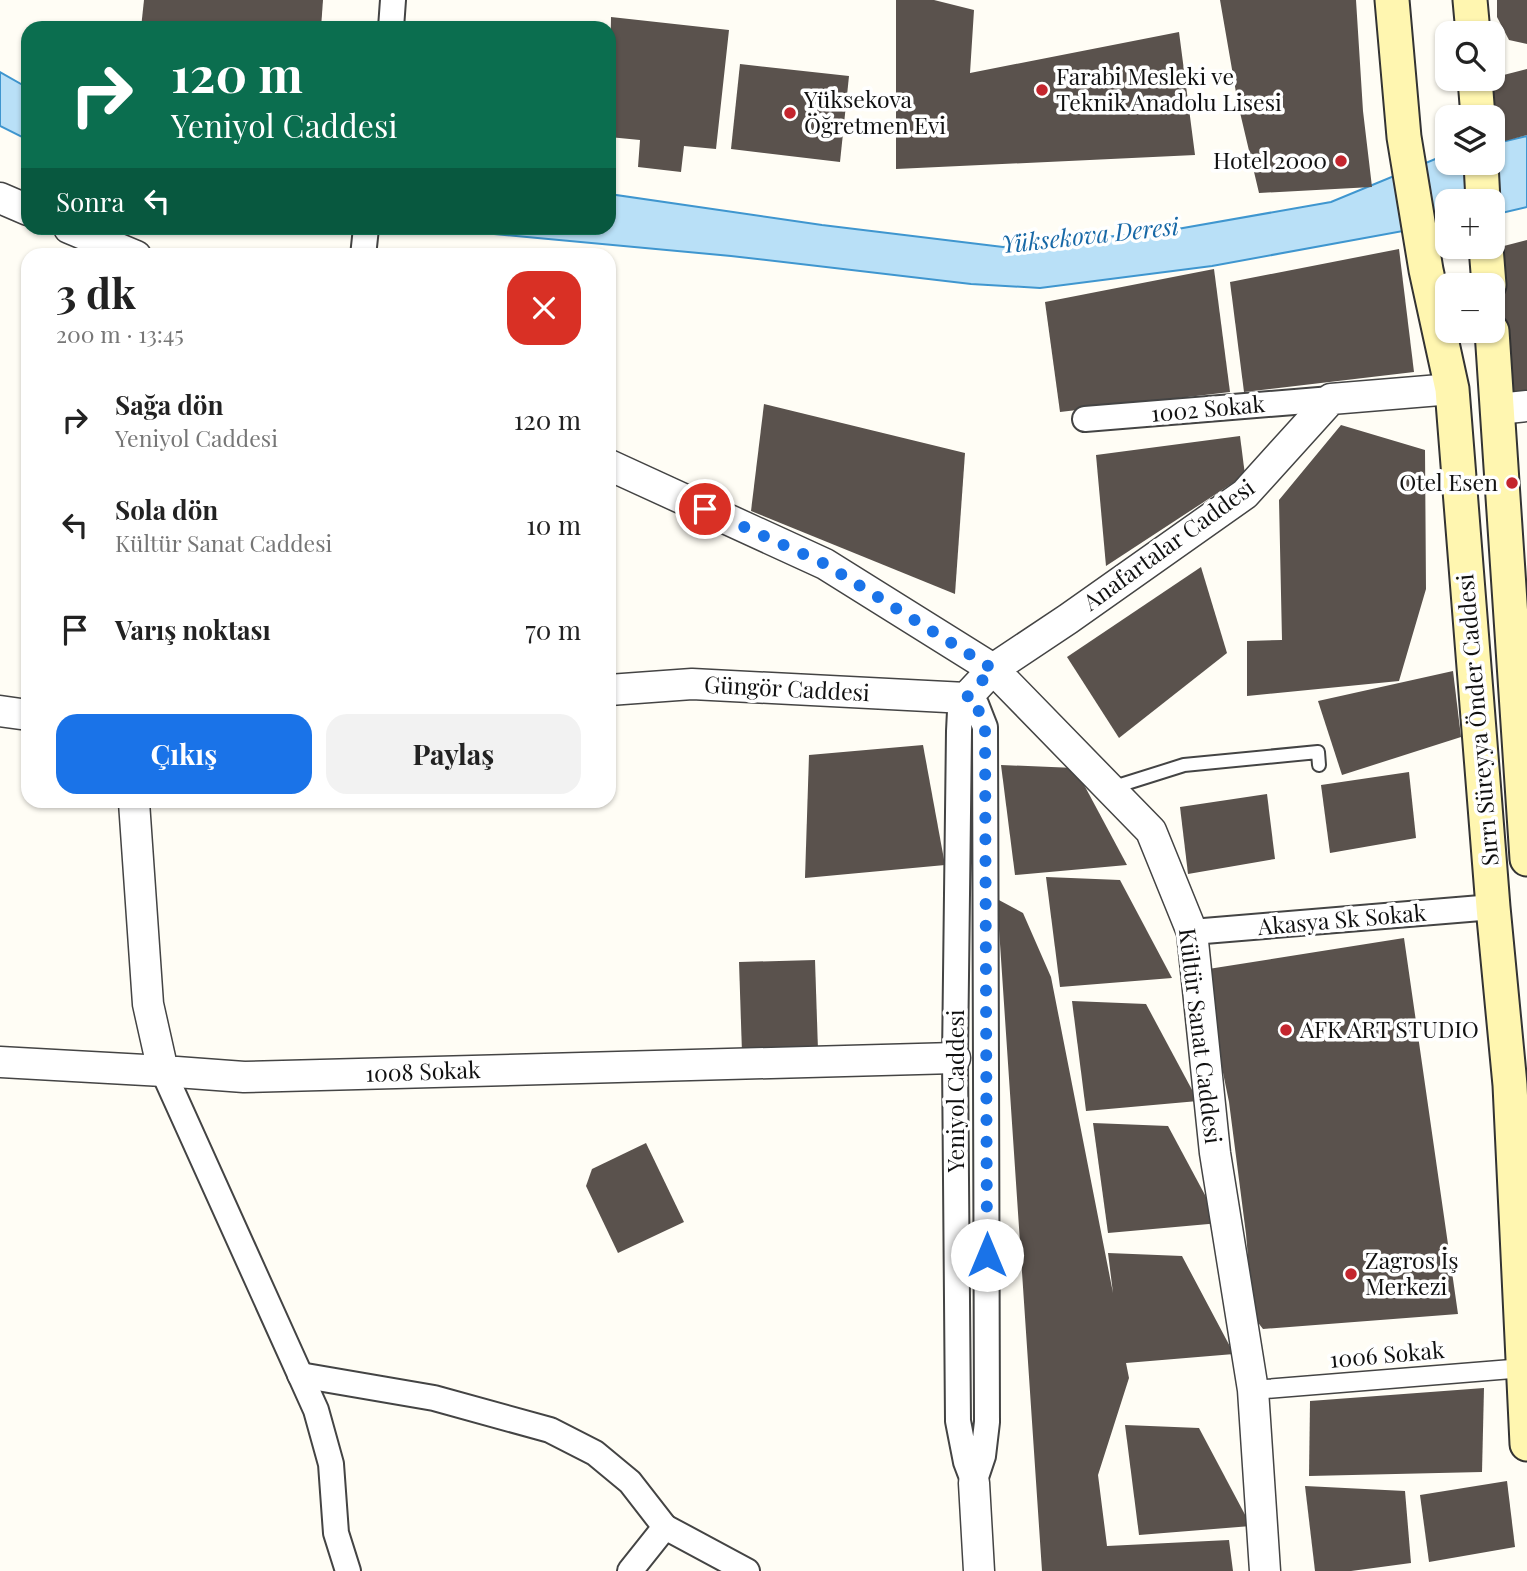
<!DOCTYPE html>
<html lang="tr">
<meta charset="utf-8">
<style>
:root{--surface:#fff;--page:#f2f2f2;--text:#222;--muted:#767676;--accent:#1a73e8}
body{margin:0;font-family:"Playfair Display",serif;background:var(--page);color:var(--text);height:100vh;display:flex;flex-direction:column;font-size:26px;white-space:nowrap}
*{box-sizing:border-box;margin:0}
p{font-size:23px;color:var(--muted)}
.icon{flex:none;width:38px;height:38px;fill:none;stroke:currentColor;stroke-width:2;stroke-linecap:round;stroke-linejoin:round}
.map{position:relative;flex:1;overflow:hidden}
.side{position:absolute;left:21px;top:248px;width:595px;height:560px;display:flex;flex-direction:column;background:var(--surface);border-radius:21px;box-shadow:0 2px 5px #0004}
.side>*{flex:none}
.hud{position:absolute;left:21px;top:21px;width:595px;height:214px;border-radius:21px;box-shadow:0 2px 5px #0004;background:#0b6e4f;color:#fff;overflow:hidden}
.controls{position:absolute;left:1435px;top:21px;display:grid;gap:14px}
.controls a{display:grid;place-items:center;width:70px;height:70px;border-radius:14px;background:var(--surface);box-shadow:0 2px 5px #0004;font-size:35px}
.pin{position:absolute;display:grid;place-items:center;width:60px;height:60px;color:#fff;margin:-30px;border:4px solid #fff;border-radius:50%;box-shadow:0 2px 7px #0007}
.me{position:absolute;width:77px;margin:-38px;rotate:0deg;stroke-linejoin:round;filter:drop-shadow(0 0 5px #0008)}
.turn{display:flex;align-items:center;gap:24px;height:147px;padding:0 35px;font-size:32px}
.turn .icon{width:91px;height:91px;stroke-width:2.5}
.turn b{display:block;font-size:49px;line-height:60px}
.then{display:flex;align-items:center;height:66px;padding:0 35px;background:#0003;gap:14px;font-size:26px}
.round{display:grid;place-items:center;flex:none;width:74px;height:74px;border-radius:21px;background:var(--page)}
.overview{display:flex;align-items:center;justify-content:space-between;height:119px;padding:0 35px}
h1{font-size:42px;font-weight:700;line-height:52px}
.action{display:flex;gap:14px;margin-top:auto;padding:14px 35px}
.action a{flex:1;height:80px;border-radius:21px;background:var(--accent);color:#fff;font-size:28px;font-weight:700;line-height:80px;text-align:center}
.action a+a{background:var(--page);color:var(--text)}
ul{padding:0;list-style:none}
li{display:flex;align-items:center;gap:21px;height:105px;padding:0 35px}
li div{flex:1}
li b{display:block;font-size:26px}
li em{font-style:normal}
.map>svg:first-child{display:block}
.water{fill:#b9e0f7;stroke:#3f96cf;stroke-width:2}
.building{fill:#5a524d}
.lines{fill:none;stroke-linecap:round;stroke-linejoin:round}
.service-casing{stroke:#444;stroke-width:16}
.pedestrian-casing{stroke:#444;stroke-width:21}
.minor-casing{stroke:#444;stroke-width:28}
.tertiary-casing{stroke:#444;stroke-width:33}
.secondary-casing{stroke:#333;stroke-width:37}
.service{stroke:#fff;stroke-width:12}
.pedestrian{stroke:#fff;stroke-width:18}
.minor{stroke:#fff;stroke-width:24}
.tertiary{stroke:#fff;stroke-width:30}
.secondary{stroke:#fff6b0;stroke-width:33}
.route{stroke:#1a73e8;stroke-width:12;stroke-dasharray:0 21.6}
.poi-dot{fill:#c4262e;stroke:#fff;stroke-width:2.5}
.labels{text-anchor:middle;stroke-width:7;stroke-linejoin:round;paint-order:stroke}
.poi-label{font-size:23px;fill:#111;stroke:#fff;text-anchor:start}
.street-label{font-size:23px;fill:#111;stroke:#fff}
.water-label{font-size:24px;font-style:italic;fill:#1768a6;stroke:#fff}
</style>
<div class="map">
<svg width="1527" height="1571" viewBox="0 0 1527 1571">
<rect width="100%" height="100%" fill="#fffdf5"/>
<!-- water -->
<g class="water">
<polygon points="0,72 28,88 28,140 0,126"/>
<polygon points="1527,136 1527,207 1493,215 1493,201 1447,201 1447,223 1212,266 1040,288 971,284 731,256 430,228 609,228 609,194 822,225 1003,247 1166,231 1331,202 1445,155 1447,155 1447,163 1493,163 1493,144"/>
</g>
<!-- building -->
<g class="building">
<polygon points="144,0 323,0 321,28 141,28"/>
<polygon points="896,0 934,0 974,10 970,73 1179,32 1195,155 896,169"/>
<polygon points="1220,0 1356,0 1363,111 1372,187 1259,193 1238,104"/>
<polygon points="1497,0 1527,0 1527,44 1509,40 1497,17"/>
<polygon points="611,17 729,30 716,149 684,146 681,172 638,167 640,140 609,137"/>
<polygon points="740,64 849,76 840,162 731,149"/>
<polygon points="1527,69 1527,135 1505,141 1488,79"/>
<polygon points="1527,240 1527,392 1506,393 1500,247"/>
<polygon points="1399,249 1414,372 1244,392 1230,282"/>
<polygon points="1214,269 1230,392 1060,412 1045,302"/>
<polygon points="764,404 965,453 955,594 751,511"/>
<polygon points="1341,425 1425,450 1426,589 1399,681 1247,696 1247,641 1282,640 1279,500"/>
<polygon points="1240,436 1245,475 1106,566 1096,455"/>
<polygon points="1201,567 1227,653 1119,738 1067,657"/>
<polygon points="1453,671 1461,737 1342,775 1318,701"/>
<polygon points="923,745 945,865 805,878 809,755"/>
<polygon points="1001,765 1075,768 1127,865 1015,875"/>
<polygon points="1409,772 1416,838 1330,853 1321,785"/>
<polygon points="1267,794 1275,859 1188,874 1180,807"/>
<polygon points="1046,877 1120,880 1172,978 1060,987"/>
<polygon points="997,899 1023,913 1051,977 1113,1293 1108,1253 1182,1256 1234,1354 1126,1363 1129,1378 1098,1475 1107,1546 1229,1540 1233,1571 1042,1571"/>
<polygon points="1404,938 1458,1314 1263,1329 1253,1316 1246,1234 1229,1102 1202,970"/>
<polygon points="815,960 818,1050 742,1053 739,962"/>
<polygon points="1072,1001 1146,1004 1198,1101 1086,1111"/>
<polygon points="1093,1123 1168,1126 1220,1223 1108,1233"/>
<polygon points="646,1143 684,1222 618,1253 586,1186 592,1169"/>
<polygon points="1484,1388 1482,1472 1309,1476 1310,1401"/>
<polygon points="1125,1425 1199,1428 1251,1526 1139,1535"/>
<polygon points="1507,1481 1515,1547 1429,1562 1420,1495"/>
<polygon points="1305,1486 1405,1491 1411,1563 1351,1571 1315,1571"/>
</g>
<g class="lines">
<!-- service casing -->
<g class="service-casing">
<polyline id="service" points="1111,788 1184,765 1318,752 1319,765"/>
</g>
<!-- pedestrian casing -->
<g class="pedestrian-casing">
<polyline id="pedestrian" points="1253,1390 1524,1368"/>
</g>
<!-- minor casing -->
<g class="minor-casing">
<g id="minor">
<polyline points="391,28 393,0"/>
<polyline points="363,256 366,228"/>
<polyline points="1085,419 1331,399"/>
<polygon points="966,698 976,704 985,727 987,1422 983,1456 974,1483 966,1462 958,1421 955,1058 959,731 960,711"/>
<polyline points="1192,932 1493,907"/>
<polyline points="163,1071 316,1410 331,1464 336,1533 348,1571"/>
<polyline points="300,1375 434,1398 550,1430 595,1453 630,1482 665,1527"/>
<polyline points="630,1571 665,1527 747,1571"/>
</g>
</g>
<!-- tertiary casing -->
<g class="tertiary-casing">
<g id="tertiary">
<polyline points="0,198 28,210"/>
<polyline points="69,228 136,256"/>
<polyline points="1498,409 1527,406"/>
<polyline points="609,465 825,564 993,669 1151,831 1192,932 1215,1153 1253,1390 1265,1571"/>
<polyline points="609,690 692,684 966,698 993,669 1068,619 1245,494 1331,399 1452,389"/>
<polyline points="0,711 28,715"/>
<polyline points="134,802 148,1004 163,1071 244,1077 955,1058"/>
<polyline points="0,1062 163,1071"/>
<polyline points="974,1483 979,1571"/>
</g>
</g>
<!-- secondary casing -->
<g class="secondary-casing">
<g id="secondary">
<polyline points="1392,0 1404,137 1426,270 1452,389 1493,907 1510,1085 1527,1444"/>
<polyline points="1470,0 1473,33"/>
<polyline points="1475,79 1478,117"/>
<polyline points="1481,163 1483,201"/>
<polyline points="1486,247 1489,285"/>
<polyline points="1492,331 1527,859"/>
</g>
</g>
<!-- service -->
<use href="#service" class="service"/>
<!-- pedestrian -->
<use href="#pedestrian" class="pedestrian"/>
<!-- minor -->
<use href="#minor" class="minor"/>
<!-- tertiary -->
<use href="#tertiary" class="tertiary"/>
<!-- secondary -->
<use href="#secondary" class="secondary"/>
</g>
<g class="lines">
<!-- route -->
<polyline class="route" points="705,509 825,564 993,669 966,698 976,704 985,727 987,1255"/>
</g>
<!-- markers -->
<g class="poi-dot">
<circle cx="1042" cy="90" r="7"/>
<circle cx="790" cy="113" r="7"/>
<circle cx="1341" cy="161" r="7"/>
<circle cx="1512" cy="483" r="7"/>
<circle cx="1286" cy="1030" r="7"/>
<circle cx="1351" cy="1274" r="7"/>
</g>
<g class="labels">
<!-- poi labels -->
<g class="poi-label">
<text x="1056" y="85">Farabi Mesleki ve<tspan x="1056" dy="26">Teknik Anadolu Lisesi</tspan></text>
<text x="804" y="108">Yüksekova<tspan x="804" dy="26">Öğretmen Evi</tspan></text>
<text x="1327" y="169" text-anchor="end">Hotel 2000</text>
<text x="1498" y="491" text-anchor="end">Otel Esen</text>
<text x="1300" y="1038">AFK ART STUDIO</text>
<text x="1365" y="1269">Zagros İş<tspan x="1365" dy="26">Merkezi</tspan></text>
</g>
<!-- street labels -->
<g class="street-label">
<text transform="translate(1208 409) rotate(-5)" y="8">1002 Sokak</text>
<text transform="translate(1169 545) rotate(-36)" y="8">Anafartalar Caddesi</text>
<text transform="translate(787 689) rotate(3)" y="8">Güngör Caddesi</text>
<text transform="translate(1478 720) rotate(-95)" y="8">Sırrı Süreyya Önder Caddesi</text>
<text transform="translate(1342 920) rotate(-5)" y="8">Akasya Sk Sokak</text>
<text transform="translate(1200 1036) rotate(83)" y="8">Kültür Sanat Caddesi</text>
<text transform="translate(423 1072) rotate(-2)" y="8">1008 Sokak</text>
<text transform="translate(956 1091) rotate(-90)" y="8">Yeniyol Caddesi</text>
<text transform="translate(1387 1355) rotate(-5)" y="8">1006 Sokak</text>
</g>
<!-- water labels -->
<g class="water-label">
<text transform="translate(1090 236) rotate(-6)" y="8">Yüksekova Deresi</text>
</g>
</g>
</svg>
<div class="controls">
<a><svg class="icon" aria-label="search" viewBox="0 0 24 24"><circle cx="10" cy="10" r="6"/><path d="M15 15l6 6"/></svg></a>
<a><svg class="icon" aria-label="layers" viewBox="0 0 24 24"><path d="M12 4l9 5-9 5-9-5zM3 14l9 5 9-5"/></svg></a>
<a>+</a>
<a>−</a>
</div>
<div class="pin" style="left:705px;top:509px;background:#d93025"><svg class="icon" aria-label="arrive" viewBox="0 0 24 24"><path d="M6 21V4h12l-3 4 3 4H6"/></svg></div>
<svg class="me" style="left:987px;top:1255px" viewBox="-20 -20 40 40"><circle r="19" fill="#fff"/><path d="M0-13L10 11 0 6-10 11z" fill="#1a73e8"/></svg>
<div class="hud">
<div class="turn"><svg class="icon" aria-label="right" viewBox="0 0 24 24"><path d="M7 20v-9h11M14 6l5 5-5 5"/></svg><div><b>120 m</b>Yeniyol Caddesi</div></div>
<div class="then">Sonra<svg class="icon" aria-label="left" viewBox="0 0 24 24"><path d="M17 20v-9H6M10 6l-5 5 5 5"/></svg></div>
</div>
<section class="side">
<div class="overview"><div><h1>3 dk</h1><p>200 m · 13:45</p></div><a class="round" style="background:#d93025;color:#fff"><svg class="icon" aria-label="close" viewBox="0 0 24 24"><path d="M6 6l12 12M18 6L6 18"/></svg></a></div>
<ul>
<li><svg class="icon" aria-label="right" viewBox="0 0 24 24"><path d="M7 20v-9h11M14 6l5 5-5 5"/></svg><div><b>Sağa dön</b><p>Yeniyol Caddesi</p></div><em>120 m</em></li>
<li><svg class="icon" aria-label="left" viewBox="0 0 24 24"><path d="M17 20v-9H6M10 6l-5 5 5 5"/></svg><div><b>Sola dön</b><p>Kültür Sanat Caddesi</p></div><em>10 m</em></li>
<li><svg class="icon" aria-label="arrive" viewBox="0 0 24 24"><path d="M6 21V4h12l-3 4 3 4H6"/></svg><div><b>Varış noktası</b></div><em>70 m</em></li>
</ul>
<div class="action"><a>Çıkış</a><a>Paylaş</a></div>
</section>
</div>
